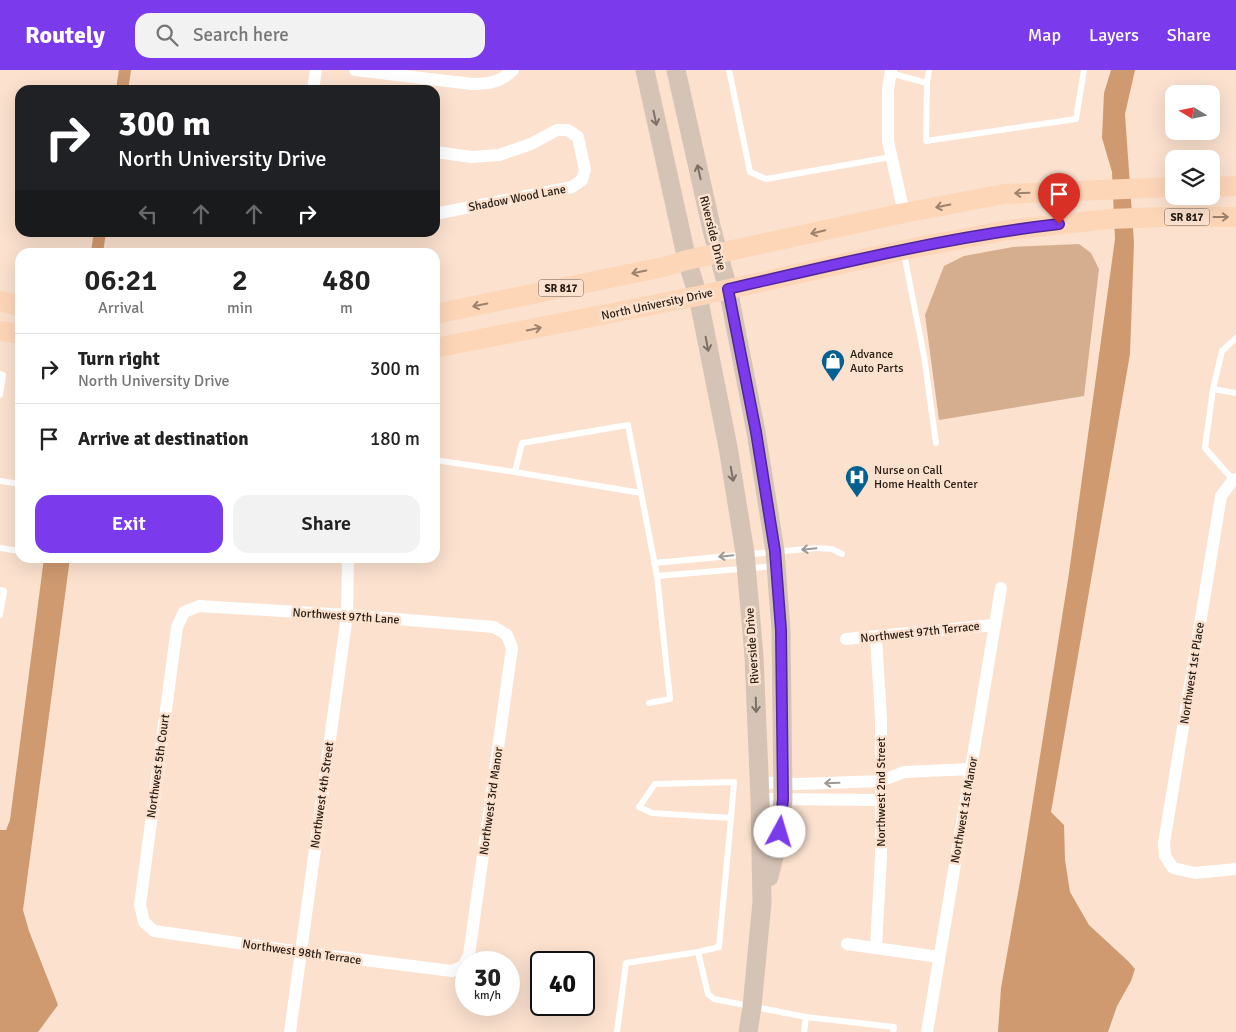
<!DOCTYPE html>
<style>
:root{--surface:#fff;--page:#f2f2f2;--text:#222;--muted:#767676;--line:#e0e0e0;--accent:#7c3aed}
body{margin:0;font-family:Signika,sans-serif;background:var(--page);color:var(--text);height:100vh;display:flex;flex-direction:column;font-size:19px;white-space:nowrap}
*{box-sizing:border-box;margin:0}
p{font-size:16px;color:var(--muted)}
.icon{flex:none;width:28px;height:28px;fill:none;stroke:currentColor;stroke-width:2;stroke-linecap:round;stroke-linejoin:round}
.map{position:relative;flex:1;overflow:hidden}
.panel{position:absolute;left:15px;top:178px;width:425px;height:315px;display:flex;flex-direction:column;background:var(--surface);border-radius:15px;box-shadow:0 5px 20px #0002}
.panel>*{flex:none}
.guide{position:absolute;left:15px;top:15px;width:425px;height:152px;border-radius:15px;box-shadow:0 5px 20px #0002;background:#202124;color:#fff;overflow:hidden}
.needle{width:32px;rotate:280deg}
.controls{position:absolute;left:1165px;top:15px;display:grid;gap:10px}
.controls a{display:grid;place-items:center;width:55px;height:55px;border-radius:10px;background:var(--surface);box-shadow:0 5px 20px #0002;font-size:25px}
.speed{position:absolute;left:455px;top:881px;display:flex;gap:10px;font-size:25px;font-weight:700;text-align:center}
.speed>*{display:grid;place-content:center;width:65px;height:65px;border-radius:50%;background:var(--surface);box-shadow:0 5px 20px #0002;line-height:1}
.speed small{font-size:12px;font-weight:400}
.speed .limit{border:2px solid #111;border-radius:8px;background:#fff;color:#111}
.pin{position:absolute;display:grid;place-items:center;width:42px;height:42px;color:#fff;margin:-51px -21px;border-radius:50% 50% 50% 0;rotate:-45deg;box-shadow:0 0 5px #0007}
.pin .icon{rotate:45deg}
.me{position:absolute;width:55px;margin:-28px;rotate:6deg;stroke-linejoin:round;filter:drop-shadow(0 0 4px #0008)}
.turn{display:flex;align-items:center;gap:18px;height:105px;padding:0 20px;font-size:22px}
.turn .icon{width:65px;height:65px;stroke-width:2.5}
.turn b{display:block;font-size:35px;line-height:42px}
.lanes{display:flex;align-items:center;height:48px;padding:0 20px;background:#0003;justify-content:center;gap:25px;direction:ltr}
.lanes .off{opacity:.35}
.eta{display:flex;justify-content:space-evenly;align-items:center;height:85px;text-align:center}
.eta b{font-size:30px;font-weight:600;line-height:35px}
.cta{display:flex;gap:10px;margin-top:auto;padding:10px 20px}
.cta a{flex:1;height:58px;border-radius:15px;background:var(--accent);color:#fff;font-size:20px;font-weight:600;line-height:58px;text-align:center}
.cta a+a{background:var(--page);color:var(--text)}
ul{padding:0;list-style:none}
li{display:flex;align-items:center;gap:15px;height:70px;padding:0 20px;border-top:1px solid var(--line)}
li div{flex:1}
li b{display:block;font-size:19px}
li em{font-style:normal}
header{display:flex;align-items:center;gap:30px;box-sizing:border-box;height:70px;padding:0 25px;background:var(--accent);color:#fff}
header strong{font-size:24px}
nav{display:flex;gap:28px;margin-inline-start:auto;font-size:18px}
.search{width:350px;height:45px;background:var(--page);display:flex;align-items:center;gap:12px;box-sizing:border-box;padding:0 18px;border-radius:15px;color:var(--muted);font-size:19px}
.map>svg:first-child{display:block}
.green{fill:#d5ae90}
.water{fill:#cf9a70}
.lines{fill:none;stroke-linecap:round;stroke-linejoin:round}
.canal{stroke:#cf9a70;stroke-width:12}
.lane{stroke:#fff;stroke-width:6}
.street{stroke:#fff;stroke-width:12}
.secondary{stroke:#d5c3b6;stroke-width:19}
.primary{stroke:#fdd6b8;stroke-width:20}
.oneway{stroke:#7e7064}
.oneway2{stroke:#9d826e}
.oneway3{stroke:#9e9995}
.route-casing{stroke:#51269a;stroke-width:12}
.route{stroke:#7c3aed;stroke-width:9}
.labels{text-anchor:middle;stroke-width:5;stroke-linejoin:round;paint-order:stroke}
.shield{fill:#fbe1ce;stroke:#67574b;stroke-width:1}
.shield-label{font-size:11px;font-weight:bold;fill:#271c13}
.street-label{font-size:12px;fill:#271c13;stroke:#fbe1ce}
.poi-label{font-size:12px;fill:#271c13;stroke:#fbe1ce;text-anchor:start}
</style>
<header>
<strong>Routely</strong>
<div class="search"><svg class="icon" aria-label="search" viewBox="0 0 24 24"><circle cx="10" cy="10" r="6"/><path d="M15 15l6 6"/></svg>Search here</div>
<nav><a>Map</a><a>Layers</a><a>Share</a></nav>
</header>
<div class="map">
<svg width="1236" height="962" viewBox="0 0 1236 962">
<rect width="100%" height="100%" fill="#fbe1ce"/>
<!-- green -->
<polygon class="green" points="1079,174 1091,183 1099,199 1084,326 939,350 925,245 944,196 964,186 1013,177"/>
<!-- water -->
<g class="water">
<polygon points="1111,0 1135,0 1125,44 1134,173 1130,284 1051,742 1064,755 1065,790 1070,822 1089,855 1128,891 1135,899 1131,911 1117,936 1108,962 998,962 1001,918 1021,806 1069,503 1115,169 1112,102 1102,68 1104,23"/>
<polygon points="44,488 70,488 23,840 29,861 58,935 38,962 0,962 0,760 6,760 10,750"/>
</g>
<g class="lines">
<!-- canal -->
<g class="canal">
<polyline points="122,20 125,0"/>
<polyline points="97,182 100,162"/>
</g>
<!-- lane -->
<g class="lane">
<polyline points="729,0 750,102 766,109 891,87"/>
<polyline points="929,0 927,13 926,71 1076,49 1084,0"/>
<polyline points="890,3 927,13"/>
<polyline points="904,184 924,286 936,373"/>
<polyline points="0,304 3,305 0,325"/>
<polyline points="1213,319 1236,323"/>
<polyline points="435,390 515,402 522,373 628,355 657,506 670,629 649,633"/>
<polyline points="515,402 641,423"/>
<polyline points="1233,410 1205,378 1213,319 1222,281 1236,268"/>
<polyline points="0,411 20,414"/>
<polyline points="0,478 19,481 20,477"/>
<polyline points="654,493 817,478 832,479 842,484"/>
<polyline points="657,506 775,496"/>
<polyline points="0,520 4,521 0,545"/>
<polyline points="698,882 719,877 731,748 652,743 639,737 655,714 734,712 731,748"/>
<polyline points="806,947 894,957 893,962"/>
<polyline points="617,962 626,893 698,882 708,924 714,929 806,947 804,962"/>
</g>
<!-- street -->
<g class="street">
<path d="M355,0L472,14C489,14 501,12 513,0"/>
<polyline points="891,0 888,20 888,71 904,143"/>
<polyline points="313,20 316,0"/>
<polyline points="435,82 472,87 499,85 531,74 557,60 568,60 578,67 585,100 582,110 572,117 435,144"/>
<polyline points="1236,409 1233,410 1221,426 1164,773 1165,786 1173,798 1195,803 1236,799"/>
<polygon points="199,536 347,545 494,557 507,565 512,578 469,885 463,896 452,901 301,882 154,861 144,852 140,835 177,557 184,542"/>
<polyline points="846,569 994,555"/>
<polyline points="759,712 798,714 881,711 904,702 971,699"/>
<polyline points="760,729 881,730"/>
<polyline points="847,874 939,887"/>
<polyline points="876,877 881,786 881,649 876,567"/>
<polyline points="290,962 347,545 348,488"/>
<polyline points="927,962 1001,518"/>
</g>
<!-- secondary -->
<g class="secondary">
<polyline points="645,0 687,190 698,226 728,377 745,483 754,586 760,729 762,832 752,937 748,962"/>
<polyline points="676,0 712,160 728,219 756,362 775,481 781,560 783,729 780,762 769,807"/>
</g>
<!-- primary -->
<g class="primary">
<polyline points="1211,117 1236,116"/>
<polyline points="0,231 20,236"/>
<polyline points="435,244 663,197 687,190 904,143 1004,124 1174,117"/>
<polyline points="0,261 20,264"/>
<polyline points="435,278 698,226 903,180 1008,160 1109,149 1162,147 1236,147"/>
</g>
</g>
<!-- one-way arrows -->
<defs><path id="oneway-shaft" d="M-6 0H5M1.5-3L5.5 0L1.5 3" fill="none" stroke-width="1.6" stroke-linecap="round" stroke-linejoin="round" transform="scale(1.25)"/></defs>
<g class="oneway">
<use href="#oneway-shaft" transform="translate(655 48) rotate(78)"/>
<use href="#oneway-shaft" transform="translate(699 102) rotate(-103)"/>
<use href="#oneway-shaft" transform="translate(707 274) rotate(79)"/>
<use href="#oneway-shaft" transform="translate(732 404) rotate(80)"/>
<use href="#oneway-shaft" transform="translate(756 635) rotate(88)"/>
</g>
<g class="oneway2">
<use href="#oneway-shaft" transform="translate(1022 123) rotate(178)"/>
<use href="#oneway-shaft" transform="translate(943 136) rotate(169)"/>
<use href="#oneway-shaft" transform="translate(1221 147)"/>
<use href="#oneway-shaft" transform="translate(818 162) rotate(167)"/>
<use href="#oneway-shaft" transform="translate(639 202) rotate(168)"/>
<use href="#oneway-shaft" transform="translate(480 235) rotate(168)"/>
<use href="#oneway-shaft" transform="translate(534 259) rotate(-11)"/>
</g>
<g class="oneway3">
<use href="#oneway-shaft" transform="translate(809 479) rotate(174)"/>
<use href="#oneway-shaft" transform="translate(726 486) rotate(174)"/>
<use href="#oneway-shaft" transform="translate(832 713) rotate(178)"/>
</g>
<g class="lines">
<!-- route casing -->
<g class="route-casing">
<path id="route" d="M780,762L783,729L781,560L775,481L756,362L728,219C837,194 947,167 1059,154"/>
</g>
<!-- route -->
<use href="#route" class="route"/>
</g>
<!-- icons -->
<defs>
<g id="shop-pin" transform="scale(1.25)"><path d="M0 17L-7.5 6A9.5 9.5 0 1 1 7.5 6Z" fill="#036090" stroke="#fbe1ce"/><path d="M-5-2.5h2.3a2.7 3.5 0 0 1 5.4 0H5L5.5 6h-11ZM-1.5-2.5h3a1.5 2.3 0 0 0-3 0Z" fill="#fff"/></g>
<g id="hospital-pin" transform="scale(1.25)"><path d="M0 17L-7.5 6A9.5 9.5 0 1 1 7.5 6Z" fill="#036090" stroke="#fbe1ce"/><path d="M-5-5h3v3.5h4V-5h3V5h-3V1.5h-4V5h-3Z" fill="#fff"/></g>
</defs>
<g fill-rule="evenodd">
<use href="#shop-pin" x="833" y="291"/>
<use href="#hospital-pin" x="857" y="407"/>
</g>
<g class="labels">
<!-- shield labels -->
<g class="shield">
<rect x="1164.5" y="138.5" width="45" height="17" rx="4"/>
<rect x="538.5" y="209.5" width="45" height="17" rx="4"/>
</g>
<g class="shield-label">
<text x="1187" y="151">SR 817</text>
<text x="561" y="222">SR 817</text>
</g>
<!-- street labels -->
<g class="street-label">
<text transform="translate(517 128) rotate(-11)" y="4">Shadow Wood Lane</text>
<text transform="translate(713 163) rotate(76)" y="4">Riverside Drive</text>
<text transform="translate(657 234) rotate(-12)" y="4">North University Drive</text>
<text transform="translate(346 546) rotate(4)" y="4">Northwest 97th Lane</text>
<text transform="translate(920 562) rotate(-6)" y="4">Northwest 97th Terrace</text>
<text transform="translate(752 576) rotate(-94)" y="4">Riverside Drive</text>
<text transform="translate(1192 603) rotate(-81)" y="4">Northwest 1st Place</text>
<text transform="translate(158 696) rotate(-82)" y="4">Northwest 5th Court</text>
<text transform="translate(881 722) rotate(-90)" y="4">Northwest 2nd Street</text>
<text transform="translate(322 725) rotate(-82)" y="4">Northwest 4th Street</text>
<text transform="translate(491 731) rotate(-82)" y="4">Northwest 3rd Manor</text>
<text transform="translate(964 740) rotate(-80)" y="4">Northwest 1st Manor</text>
<text transform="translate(302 882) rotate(8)" y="4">Northwest 98th Terrace</text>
</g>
<!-- poi labels -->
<g class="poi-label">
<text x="850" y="288">Advance<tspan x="850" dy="14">Auto Parts</tspan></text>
<text x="874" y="404">Nurse on Call<tspan x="874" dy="14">Home Health Center</tspan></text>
</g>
</g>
</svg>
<div class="controls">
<a><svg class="needle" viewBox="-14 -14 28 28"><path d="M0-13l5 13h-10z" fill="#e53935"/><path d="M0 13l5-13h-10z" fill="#767676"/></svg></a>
<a><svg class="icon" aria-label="layers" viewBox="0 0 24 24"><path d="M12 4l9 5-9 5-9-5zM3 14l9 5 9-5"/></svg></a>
</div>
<div class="speed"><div>30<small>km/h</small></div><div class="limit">40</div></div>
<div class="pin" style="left:1059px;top:154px;background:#d93025"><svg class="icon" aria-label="arrive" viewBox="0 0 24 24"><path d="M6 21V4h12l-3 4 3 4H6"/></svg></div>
<svg class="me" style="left:780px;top:762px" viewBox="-20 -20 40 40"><circle r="19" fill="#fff"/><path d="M0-13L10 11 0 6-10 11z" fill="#7c3aed"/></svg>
<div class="guide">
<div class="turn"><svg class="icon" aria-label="right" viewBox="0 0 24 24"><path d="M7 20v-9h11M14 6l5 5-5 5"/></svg><div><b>300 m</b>North University Drive</div></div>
<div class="lanes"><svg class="icon off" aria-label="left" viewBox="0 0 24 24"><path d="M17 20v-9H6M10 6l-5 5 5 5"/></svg><svg class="icon off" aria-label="ahead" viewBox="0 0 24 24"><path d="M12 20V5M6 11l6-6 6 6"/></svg><svg class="icon off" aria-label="ahead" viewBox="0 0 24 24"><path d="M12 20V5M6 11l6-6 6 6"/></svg><svg class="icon" aria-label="right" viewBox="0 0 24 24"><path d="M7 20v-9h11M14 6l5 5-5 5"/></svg></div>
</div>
<section class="panel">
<div class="eta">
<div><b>06:21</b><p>Arrival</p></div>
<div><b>2</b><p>min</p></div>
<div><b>480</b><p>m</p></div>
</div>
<ul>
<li><svg class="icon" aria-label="right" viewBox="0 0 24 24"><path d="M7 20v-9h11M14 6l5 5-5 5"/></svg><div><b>Turn right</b><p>North University Drive</p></div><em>300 m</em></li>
<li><svg class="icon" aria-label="arrive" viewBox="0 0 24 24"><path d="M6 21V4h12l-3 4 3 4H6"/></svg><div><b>Arrive at destination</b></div><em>180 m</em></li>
</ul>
<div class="cta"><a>Exit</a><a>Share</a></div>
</section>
</div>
